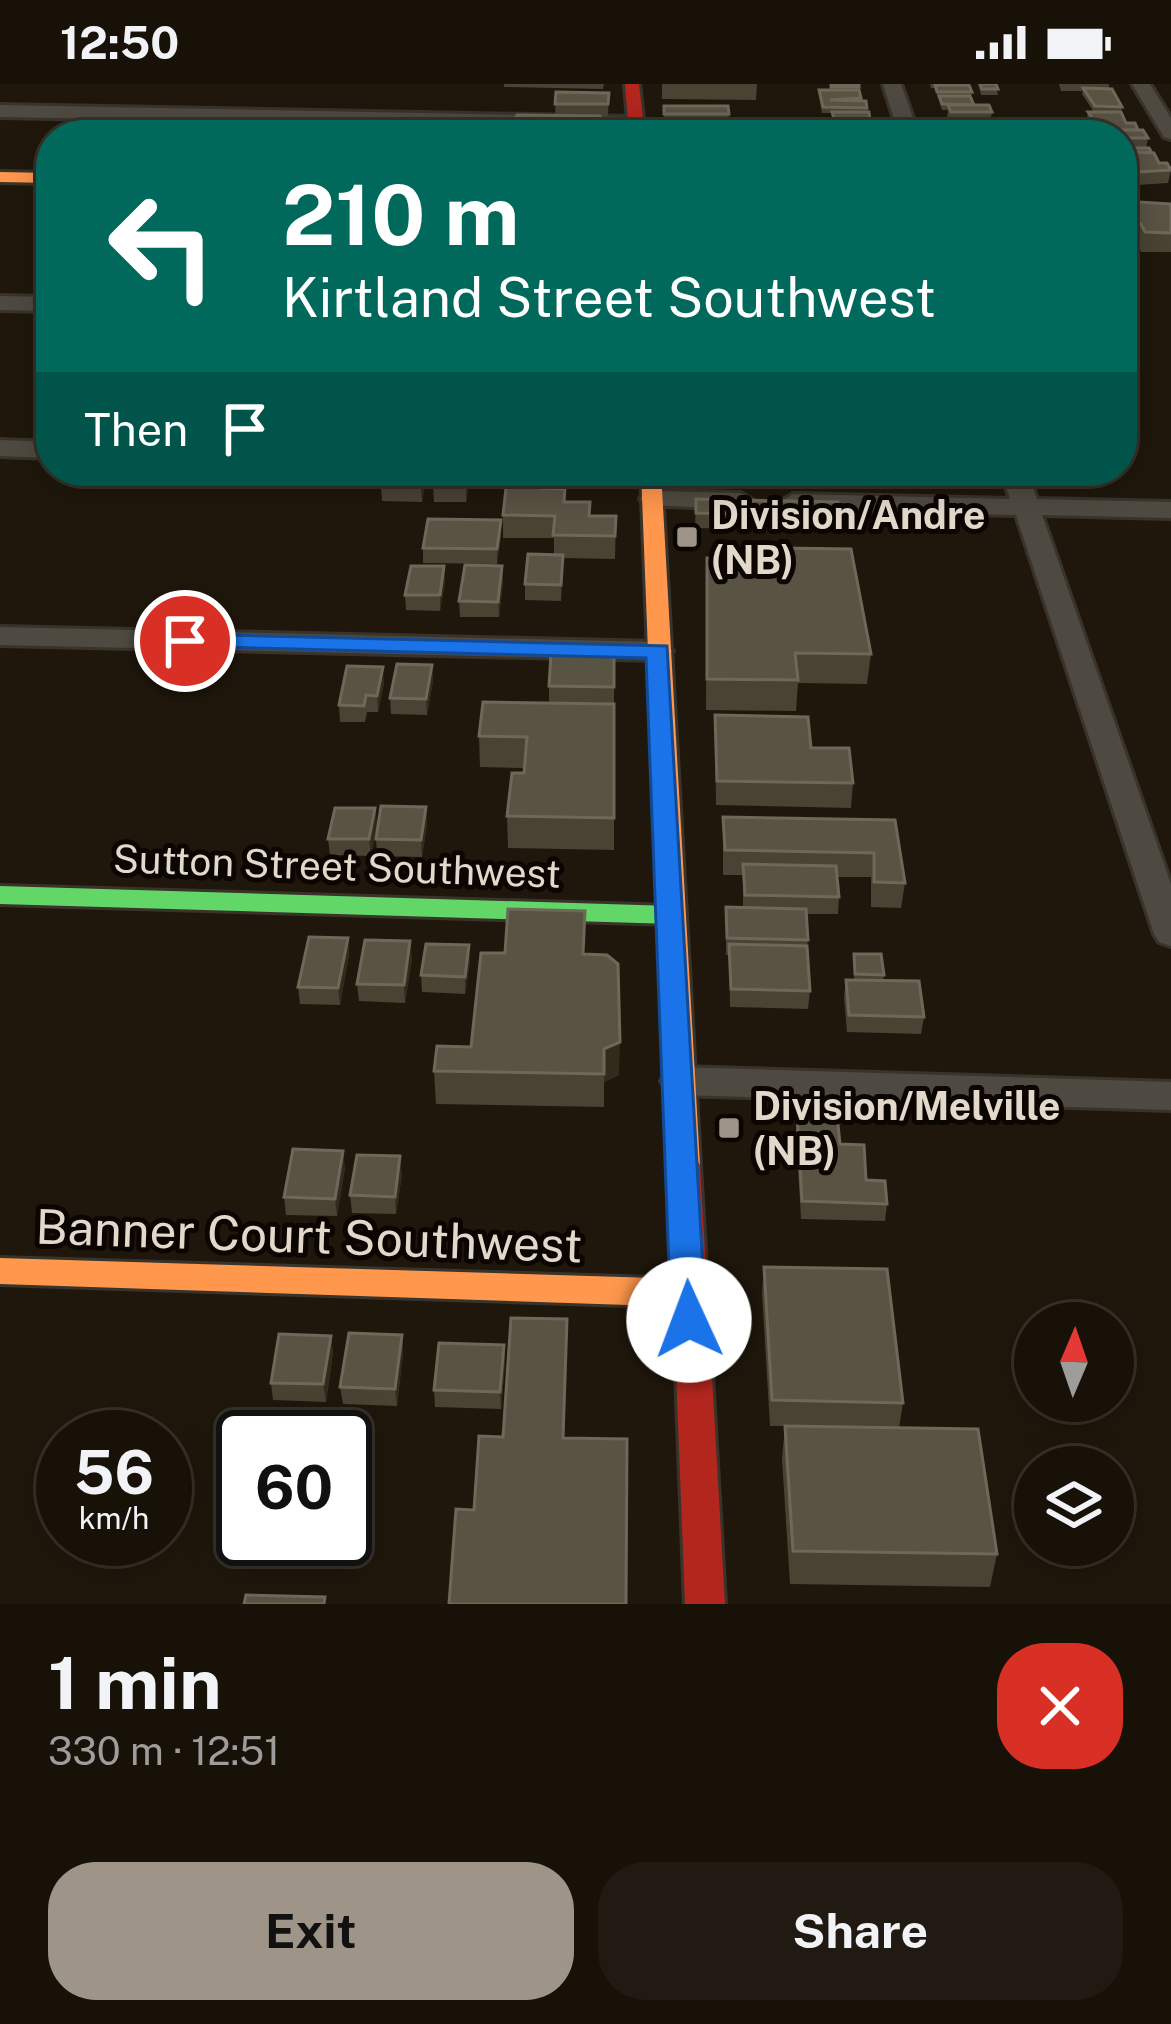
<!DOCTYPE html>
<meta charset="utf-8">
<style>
:root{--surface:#171108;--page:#201a12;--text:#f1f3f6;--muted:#9e9d9c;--line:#363129;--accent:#9e9588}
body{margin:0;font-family:"Public Sans",sans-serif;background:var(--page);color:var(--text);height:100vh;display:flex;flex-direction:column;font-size:45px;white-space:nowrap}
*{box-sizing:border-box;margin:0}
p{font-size:39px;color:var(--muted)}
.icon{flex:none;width:66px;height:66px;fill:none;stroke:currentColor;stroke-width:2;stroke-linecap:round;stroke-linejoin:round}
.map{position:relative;height:1520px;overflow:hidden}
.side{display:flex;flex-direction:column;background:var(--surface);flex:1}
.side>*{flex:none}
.guide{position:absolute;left:36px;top:36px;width:1101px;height:366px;border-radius:48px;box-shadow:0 6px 30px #0003,0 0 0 3px var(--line);background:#00695c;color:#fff;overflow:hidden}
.needle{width:78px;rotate:2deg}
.tools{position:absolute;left:1014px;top:1218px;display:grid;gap:24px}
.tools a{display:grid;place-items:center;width:120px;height:120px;border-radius:50%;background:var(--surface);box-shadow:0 6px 30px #0003,0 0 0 3px var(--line);font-size:60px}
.speed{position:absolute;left:36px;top:1326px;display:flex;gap:24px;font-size:60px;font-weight:700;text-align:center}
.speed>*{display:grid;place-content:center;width:156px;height:156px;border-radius:50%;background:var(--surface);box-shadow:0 6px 30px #0003,0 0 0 3px var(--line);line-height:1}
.speed small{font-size:30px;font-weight:400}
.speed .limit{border:6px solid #111;border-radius:18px;background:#fff;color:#111}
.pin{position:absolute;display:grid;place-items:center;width:102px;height:102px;color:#fff;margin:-51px;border:6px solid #fff;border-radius:50%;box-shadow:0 3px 12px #0007}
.me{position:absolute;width:132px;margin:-66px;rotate:358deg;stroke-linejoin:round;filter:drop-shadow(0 0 9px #0008)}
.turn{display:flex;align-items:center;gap:42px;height:252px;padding:0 48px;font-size:54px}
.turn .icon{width:156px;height:156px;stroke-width:2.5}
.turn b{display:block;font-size:84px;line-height:102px}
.then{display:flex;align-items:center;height:114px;padding:0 48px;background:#0003;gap:24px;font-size:45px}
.round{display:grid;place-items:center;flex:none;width:126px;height:126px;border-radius:48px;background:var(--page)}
.head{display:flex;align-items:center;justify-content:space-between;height:204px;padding:0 48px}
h1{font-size:72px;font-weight:700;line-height:90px}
.action{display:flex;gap:24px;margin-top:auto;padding:24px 48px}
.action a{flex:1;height:138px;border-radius:48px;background:var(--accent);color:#111;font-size:48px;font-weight:700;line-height:138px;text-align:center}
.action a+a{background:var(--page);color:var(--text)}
.status{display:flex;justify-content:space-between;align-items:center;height:84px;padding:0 60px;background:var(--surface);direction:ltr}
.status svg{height:33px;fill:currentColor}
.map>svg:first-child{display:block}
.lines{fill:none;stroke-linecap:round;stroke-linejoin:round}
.street-casing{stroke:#38332b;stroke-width:6}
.fast-casing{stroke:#38332b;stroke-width:6}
.slow-casing{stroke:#38332b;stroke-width:6}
.jam-casing{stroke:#38332b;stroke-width:6}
.street{fill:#4f4a41;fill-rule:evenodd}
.fast{fill:#63d668;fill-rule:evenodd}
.slow{fill:#ff974d;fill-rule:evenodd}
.jam{fill:#b3261e;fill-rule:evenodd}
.wall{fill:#494333}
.shaded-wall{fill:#312b1c}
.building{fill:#595344;stroke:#6e6859;stroke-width:3}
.route{fill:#1a73e8;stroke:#114b97;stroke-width:3}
.poi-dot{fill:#9e9588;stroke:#0b0601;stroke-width:4.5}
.labels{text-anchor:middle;stroke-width:10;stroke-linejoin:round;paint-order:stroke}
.poi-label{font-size:39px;font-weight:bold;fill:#e2d9cb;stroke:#0b0601;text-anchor:start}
.street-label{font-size:39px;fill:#e2d9cb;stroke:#0b0601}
.near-street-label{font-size:48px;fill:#e2d9cb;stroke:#0b0601}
</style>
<div class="status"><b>12:50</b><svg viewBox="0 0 49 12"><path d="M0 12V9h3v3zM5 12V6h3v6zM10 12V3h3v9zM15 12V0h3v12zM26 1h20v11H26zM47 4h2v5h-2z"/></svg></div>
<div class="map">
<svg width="1171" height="1520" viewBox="0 0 1171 1520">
<rect width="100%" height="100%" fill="#1f170b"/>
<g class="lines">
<!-- street casing -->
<g class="street-casing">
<g id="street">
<polygon points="883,0 901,0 919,51 899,51"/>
<polygon points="1132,0 1150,0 1171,34 1171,55 1164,53"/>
<polygon points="0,21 635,33 644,39 635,45 0,33"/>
<polygon points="0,212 51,213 51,227 0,226"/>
<polygon points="0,356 51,358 51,374 0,372"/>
<polygon points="1001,387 1027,387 1037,415 1171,418 1171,434 1042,431 1171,800 1171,862 1159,858 1154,850 1016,431 793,426 780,418 793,410 1010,415"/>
<polygon points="653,407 741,409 754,417 741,425 644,421 640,415 644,409"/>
<polygon points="0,543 658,558 673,567 658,576 0,561"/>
<polygon points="680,983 1171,998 1171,1026 680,1011 667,1007 661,997 667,987"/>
</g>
</g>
<!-- fast casing -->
<g class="fast-casing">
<polygon id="fast" points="0,802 672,822 686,831 672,840 0,820"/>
</g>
<!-- slow casing -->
<g class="slow-casing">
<g id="slow">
<polygon points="0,88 51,89 51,99 0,98"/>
<polygon points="641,387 661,387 700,1081 695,1090 684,1093 673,1090 668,1081"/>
<polygon points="0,1174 688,1195 700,1199 705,1209 700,1219 688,1223 0,1200"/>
</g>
</g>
<!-- jam casing -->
<g class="jam-casing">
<g id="jam">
<polygon points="625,0 639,0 645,51 629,51"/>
<polygon points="684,1069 695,1072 700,1081 725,1520 685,1520 668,1081 673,1072"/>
</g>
</g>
<!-- street -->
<use href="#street" class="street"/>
<!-- fast -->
<use href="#fast" class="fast"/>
<!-- slow -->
<use href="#slow" class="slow"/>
<!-- jam -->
<use href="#jam" class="jam"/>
</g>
<!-- wall -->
<g class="wall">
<polygon points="504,0 604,0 603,5 504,3"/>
<polygon points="662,0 757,0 756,16 662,15"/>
<polygon points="830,0 859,0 861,16 866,17 871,48 875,51 829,51 828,38 833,38 832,29 822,29 819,12 819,6 830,6"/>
<polygon points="930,0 967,0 972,8 971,14 974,21 992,28 990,39 998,47 997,51 954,51 953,40 950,40 947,33 948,26 942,26 935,4 931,4"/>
<polygon points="978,0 996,0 998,11 981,11"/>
<polygon points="1059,0 1109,0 1109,5 1122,23 1121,28 1126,39 1138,46 1148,54 1146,64 1159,79 1171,86 1168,99 1137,101 1129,81 1129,77 1125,77 1122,70 1122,51 1098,51 1087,34 1088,28 1094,28 1082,10 1083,7 1061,7"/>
<polygon points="556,8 609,9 608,32 600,32 603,51 515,51 515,42 555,31"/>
<polygon points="664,30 729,30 728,42 664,42"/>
<polygon points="1122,117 1171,120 1171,168 1141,168 1138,160 1130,159 1129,165 1122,165"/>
<polygon points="384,387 426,387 422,418 382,417 381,402"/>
<polygon points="761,387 883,387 882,398 762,396"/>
<polygon points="470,393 466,418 434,418 433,403"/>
<polygon points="541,404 590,432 616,432 615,475 563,474 561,517 525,516 525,500 554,471 554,454 503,454 503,431"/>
<polygon points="696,415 839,432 838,447 695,444"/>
<polygon points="501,451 497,480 423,479 423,464"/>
<polygon points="779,464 871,570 867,600 798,599 796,627 706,626 707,474 778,475"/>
<polygon points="444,482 445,498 440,527 406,526 405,511"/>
<polygon points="502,482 503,497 499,533 460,533 459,517"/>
<polygon points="432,581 433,597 427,631 391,630 390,614"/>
<polygon points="384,599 378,628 367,628 365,638 340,638 339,621"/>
<polygon points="549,602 614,603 614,619 549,618"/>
<polygon points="614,620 614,766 508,764 507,732 524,684 480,683 479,652"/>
<polygon points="715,631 811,664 853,699 851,724 716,721"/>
<polygon points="426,723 427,740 422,773 377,772 376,755"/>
<polygon points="375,724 377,741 371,772 330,771 328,755"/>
<polygon points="723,733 895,736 905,799 901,824 871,823 871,793 837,793 839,813 838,830 806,830 810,907 808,925 730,923 729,871 726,871 726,823 743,824 743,791 723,791"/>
<polygon points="348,854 349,871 340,921 300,920 298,903"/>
<polygon points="584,870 619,991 604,998 604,1023 436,1020 434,987 471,963"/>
<polygon points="854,870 884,891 883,897 924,933 921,950 847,948 844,913 846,896 854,896"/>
<polygon points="412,874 405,919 359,917 357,900"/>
<polygon points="470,878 465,910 422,908 421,891"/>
<polygon points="797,1030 840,1060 887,1120 885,1137 801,1135 796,1048"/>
<polygon points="345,1084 337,1132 286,1131 284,1113"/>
<polygon points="402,1090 396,1130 352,1129 350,1111"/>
<polygon points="764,1183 903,1319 899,1344 997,1470 990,1503 790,1500 782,1375 785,1342 770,1342 762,1209"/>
<polygon points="402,1251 403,1268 397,1322 343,1320 340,1303"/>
<polygon points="331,1252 333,1269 326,1318 273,1316 271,1299"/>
<polygon points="504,1261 505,1279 501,1325 435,1323 434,1306"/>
</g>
<!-- shaded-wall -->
<g class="shaded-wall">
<polygon points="424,387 426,387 427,394 422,418 421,402"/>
<polygon points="468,387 470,387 470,393 466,418 466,403"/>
<polygon points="501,436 501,451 497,480 497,465"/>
<polygon points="444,482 445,498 440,527 440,511"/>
<polygon points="502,482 503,497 499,533 498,518"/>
<polygon points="432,581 433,597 427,631 426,615"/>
<polygon points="383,583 384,599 378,628 377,612"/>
<polygon points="426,723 427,740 422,773 421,756"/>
<polygon points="375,724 377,741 371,772 369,755"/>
<polygon points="348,854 349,871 340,921 338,904"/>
<polygon points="410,857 412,874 405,919 404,901"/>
<polygon points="469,861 470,878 465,910 465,893"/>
<polygon points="620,958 619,991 604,998 604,1023 604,965"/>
<polygon points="343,1067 345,1084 337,1132 335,1115"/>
<polygon points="400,1072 402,1090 396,1130 395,1113"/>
<polygon points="567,1235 567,1268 563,1387 563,1354"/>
<polygon points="402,1251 403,1268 397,1322 395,1305"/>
<polygon points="331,1252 333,1269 326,1318 323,1300"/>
<polygon points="504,1261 505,1279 501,1325 500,1308"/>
</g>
<!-- building -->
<g class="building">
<rect x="831" y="0" width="28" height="3"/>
<polygon points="980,0 996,0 998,5 982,5"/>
<polygon points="935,1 969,1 972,8 937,8"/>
<polygon points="1083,4 1112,5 1122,23 1095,22"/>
<polygon points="819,6 859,6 861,14 830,16 866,17 867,24 823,23"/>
<polygon points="556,8 609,9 608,20 555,20"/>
<polygon points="939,12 970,12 974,21 942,20"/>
<polygon points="948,21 989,21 992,28 951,28"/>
<polygon points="664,22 728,22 729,30 664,30"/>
<polygon points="832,28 869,28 871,44 829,45 828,38 835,38"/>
<polygon points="1088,28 1121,28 1126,39 1135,39 1138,46 1101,47"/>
<polygon points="517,31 600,32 603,43 515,42"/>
<polygon points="953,39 995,39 998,47 956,46"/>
<polygon points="1102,46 1143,46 1148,54 1122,54 1122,51 1104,51"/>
<polygon points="720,48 763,48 764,51 720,51"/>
<polygon points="832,48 874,48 875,51 833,51"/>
<polygon points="1123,64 1149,64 1152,69 1131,68 1132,71 1126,71"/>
<polygon points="1131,68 1154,69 1159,79 1167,79 1171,86 1139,88"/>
<polygon points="1122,117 1171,120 1171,149 1145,148 1141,140 1130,140 1132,145 1122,145"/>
<polygon points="384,387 424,387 421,402 381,402"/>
<polygon points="436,387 468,387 466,403 433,403"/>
<polygon points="507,395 541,396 540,404 565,405 564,418 590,418 589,432 616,432 615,452 553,451 555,432 503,431"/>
<polygon points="696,415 838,418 839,432 696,429"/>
<polygon points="428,435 501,436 497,465 423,464"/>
<polygon points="779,464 851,465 871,570 795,569 798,596 707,595 707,474 780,475"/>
<polygon points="528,470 563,471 561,501 525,500"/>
<polygon points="465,481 502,482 498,518 459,517"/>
<polygon points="411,482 444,482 440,511 405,511"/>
<polygon points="551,570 614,570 614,603 549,602"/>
<polygon points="397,580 432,581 426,615 390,614"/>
<polygon points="347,582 383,583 377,612 366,611 364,622 339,621"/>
<polygon points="483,618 614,620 614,734 507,732 512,689 524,689 527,653 479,652"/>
<polygon points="715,631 808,633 811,664 849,664 853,699 717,697"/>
<polygon points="381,722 426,723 421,756 376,755"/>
<polygon points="335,724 375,724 369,755 328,755"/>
<polygon points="723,733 895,736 905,799 874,798 874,769 725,766"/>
<polygon points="743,780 836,782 839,813 745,811"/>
<polygon points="726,823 806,825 808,856 727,854"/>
<polygon points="508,825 585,827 583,870 607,871 618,880 620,958 604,965 604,990 434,987 437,962 471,963 481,869 505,869"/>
<polygon points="309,853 348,854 338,904 298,903"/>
<polygon points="365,856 410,857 404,901 357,900"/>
<polygon points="426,860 469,861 465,893 421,891"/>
<polygon points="729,860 807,862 810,907 731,905"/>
<polygon points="854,870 881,870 884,891 855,890"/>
<polygon points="846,896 919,897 924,933 849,931"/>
<polygon points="797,1030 837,1031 840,1060 864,1061 866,1096 885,1097 887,1120 802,1117"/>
<polygon points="293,1065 343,1067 335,1115 284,1113"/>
<polygon points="357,1071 400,1072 395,1113 350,1111"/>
<polygon points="764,1183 887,1185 903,1319 772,1316"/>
<polygon points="511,1234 567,1235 563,1354 627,1355 626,1520 449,1520 456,1425 474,1426 479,1352 503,1353"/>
<polygon points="349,1249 402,1251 395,1305 340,1303"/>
<polygon points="279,1250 331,1252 323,1300 271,1299"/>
<polygon points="439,1259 504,1261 500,1308 434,1306"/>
<polygon points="785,1342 978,1345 997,1470 793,1467"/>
<polygon points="246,1511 325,1513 324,1520 244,1520"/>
</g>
<!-- route -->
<polygon class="route" points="185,550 667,562 706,1236 701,1246 689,1250 676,1246 671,1236 646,574 177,562 173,557"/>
<!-- markers -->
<g class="poi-dot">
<rect x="675" y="441" width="24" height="24" rx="6"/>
<rect x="717" y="1032" width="24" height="24" rx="6"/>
</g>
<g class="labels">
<!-- poi labels -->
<g class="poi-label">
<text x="711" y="445">Division/Andre<tspan x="711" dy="45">(NB)</tspan></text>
<text x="753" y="1036">Division/Melville<tspan x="753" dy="45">(NB)</tspan></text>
</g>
<!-- street labels -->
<g class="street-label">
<text transform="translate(337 782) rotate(2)" y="14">Sutton Street Southwest</text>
</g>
<!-- near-street labels -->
<g class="near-street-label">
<text transform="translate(309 1152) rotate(2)" y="17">Banner Court Southwest</text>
</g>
</g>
</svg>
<div class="tools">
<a><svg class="needle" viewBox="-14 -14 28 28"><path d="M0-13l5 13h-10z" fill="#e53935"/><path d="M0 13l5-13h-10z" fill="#9e9d9c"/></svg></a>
<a><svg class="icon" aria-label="layers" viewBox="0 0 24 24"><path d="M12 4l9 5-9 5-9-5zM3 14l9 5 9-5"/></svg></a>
</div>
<div class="speed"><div>56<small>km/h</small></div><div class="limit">60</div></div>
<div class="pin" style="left:185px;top:557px;background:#d93025"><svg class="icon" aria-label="arrive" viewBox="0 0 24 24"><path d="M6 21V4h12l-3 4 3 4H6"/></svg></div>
<svg class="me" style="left:689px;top:1236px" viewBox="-20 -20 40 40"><circle r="19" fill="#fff"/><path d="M0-13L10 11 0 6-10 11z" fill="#1a73e8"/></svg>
<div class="guide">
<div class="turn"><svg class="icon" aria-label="left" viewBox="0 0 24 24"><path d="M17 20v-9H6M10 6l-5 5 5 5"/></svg><div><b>210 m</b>Kirtland Street Southwest</div></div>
<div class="then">Then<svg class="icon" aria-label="arrive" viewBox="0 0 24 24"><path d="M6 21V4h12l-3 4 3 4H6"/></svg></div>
</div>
</div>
<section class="side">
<div class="head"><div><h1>1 min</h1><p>330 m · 12:51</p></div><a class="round" style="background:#d93025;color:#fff"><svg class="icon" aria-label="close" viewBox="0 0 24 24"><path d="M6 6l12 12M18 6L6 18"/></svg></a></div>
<div class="action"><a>Exit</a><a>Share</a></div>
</section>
